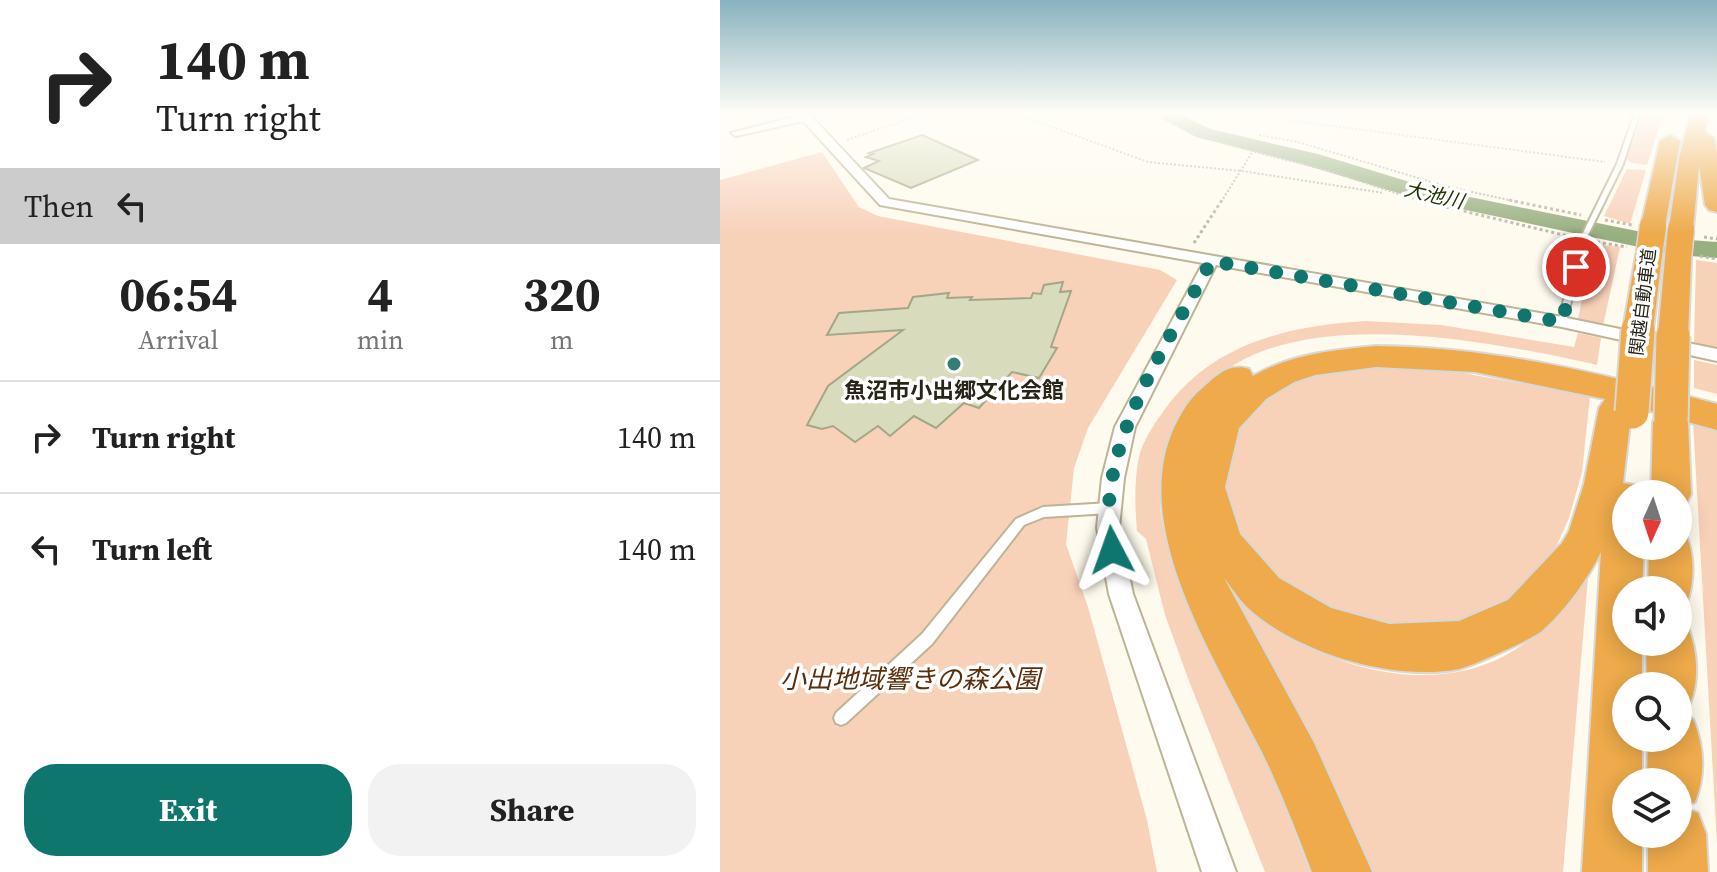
<!DOCTYPE html>
<meta charset="utf-8">
<style>
:root{--surface:#fff;--page:#f2f2f2;--text:#222;--muted:#767676;--line:#e0e0e0;--accent:#0f766e}
body{margin:0;font-family:"Source Serif 4","Noto Sans JP",serif;background:var(--page);color:var(--text);height:100vh;display:flex;flex-direction:column;font-size:30px;white-space:nowrap}
*{box-sizing:border-box;margin:0}
p{font-size:26px;color:var(--muted)}
.icon{flex:none;width:44px;height:44px;fill:none;stroke:currentColor;stroke-width:2;stroke-linecap:round;stroke-linejoin:round}
.map{position:relative;flex:1;overflow:hidden}
.details{display:flex;flex-direction:column;background:var(--surface);width:720px}
.details>*{flex:none}
.top-card{background:#fff;color:var(--text);overflow:hidden}
.needle{width:52px;rotate:183deg}
.controls{position:absolute;left:892px;top:480px;display:grid;gap:16px}
.controls a{display:grid;place-items:center;width:80px;height:80px;border-radius:50%;background:var(--surface);box-shadow:0 4px 20px #0003;font-size:40px}
.pin{position:absolute;display:grid;place-items:center;width:68px;height:68px;color:#fff;margin:-34px;border:4px solid #fff;border-radius:50%;box-shadow:0 2px 8px #0007}
.me{position:absolute;width:88px;margin:-44px;rotate:356deg;stroke-linejoin:round;filter:drop-shadow(0 0 6px #0008)}
.turn{display:flex;align-items:center;gap:28px;height:168px;padding:0 24px;font-size:36px}
.turn .icon{width:104px;height:104px;stroke-width:2.5}
.turn b{display:block;font-size:56px;line-height:68px}
.then{display:flex;align-items:center;height:76px;padding:0 24px;background:#0003;gap:16px;font-size:30px}
.eta{display:flex;justify-content:space-evenly;align-items:center;height:136px;text-align:center}
.eta b{font-size:48px;font-weight:700;line-height:56px}
.cta{display:flex;gap:16px;margin-top:auto;padding:16px 24px}
.cta a{flex:1;height:92px;border-radius:32px;background:var(--accent);color:#fff;font-size:32px;font-weight:700;line-height:92px;text-align:center}
.cta a+a{background:var(--page);color:var(--text)}
ul{padding:0;list-style:none}
li{display:flex;align-items:center;gap:24px;height:112px;padding:0 24px;border-top:2px solid var(--line)}
li div{flex:1}
li b{display:block;font-size:30px}
li em{font-style:normal}
main{display:flex;flex:1;min-height:0}
.map>svg:first-child{display:block}
.green{fill:#f8d1b9}
.lines{fill:none;stroke-linecap:round;stroke-linejoin:round}
.river{fill:#98af80;fill-rule:evenodd}
.building{fill:#d9dcbc;stroke:#a4a688;stroke-width:2}
.lane-casing{stroke:#beb496;stroke-width:4}
.street-casing{stroke:#beb496;stroke-width:4}
.highway-casing{stroke:#d8d8d5;stroke-width:4}
.path-far1{stroke:#bdb9ac;stroke-width:2;stroke-dasharray:2 2;stroke-linecap:butt}
.path{stroke:#bdb9ac;stroke-width:3;stroke-dasharray:3 3;stroke-linecap:butt}
.lane{fill:#fff;fill-rule:evenodd}
.street{fill:#fff;fill-rule:evenodd}
.highway{fill:#eeaa4b;fill-rule:evenodd}
.highway-bridge-far1-casing{stroke:#d8d8d5;stroke-width:29;stroke-linecap:butt}
.highway-bridge-casing{stroke:#d8d8d5;stroke-width:37;stroke-linecap:butt}
.highway-bridge-far1{stroke:#eeaa4b;stroke-width:26}
.highway-bridge{stroke:#eeaa4b;stroke-width:33}
.route{stroke:#0f766e;stroke-width:14;stroke-dasharray:0 25.2}
.poi-dot{fill:#367d76;stroke:#fff;stroke-width:3}
.labels{text-anchor:middle;stroke-width:7;stroke-linejoin:round;paint-order:stroke}
.far-street-label{font-size:18px;fill:#282418;stroke:#fff}
.far-water-label{font-size:20px;font-style:italic;fill:#203500;stroke:#fff}
.poi-label{font-size:22px;font-weight:bold;fill:#282418;stroke:#fff}
.near-park-label{font-size:26px;font-style:italic;fill:#5c2e0b;stroke:#fff}
</style>
<main>
<section class="details">
<div class="top-card">
<div class="turn"><svg class="icon" aria-label="right" viewBox="0 0 24 24"><path d="M7 20v-9h11M14 6l5 5-5 5"/></svg><div><b>140 m</b>Turn right</div></div>
<div class="then">Then<svg class="icon" aria-label="left" viewBox="0 0 24 24"><path d="M17 20v-9H6M10 6l-5 5 5 5"/></svg></div>
</div>
<div class="eta">
<div><b>06:54</b><p>Arrival</p></div>
<div><b>4</b><p>min</p></div>
<div><b>320</b><p>m</p></div>
</div>
<ul>
<li><svg class="icon" aria-label="right" viewBox="0 0 24 24"><path d="M7 20v-9h11M14 6l5 5-5 5"/></svg><div><b>Turn right</b></div><em>140 m</em></li>
<li><svg class="icon" aria-label="left" viewBox="0 0 24 24"><path d="M17 20v-9H6M10 6l-5 5 5 5"/></svg><div><b>Turn left</b></div><em>140 m</em></li>
</ul>
<div class="cta"><a>Exit</a><a>Share</a></div>
</section>
<div class="map">
<svg width="997" height="872" viewBox="0 0 997 872">
<rect width="100%" height="100%" fill="#fefaed"/>
<!-- green -->
<g class="green">
<polygon points="924,112 944,112 927,165 912,163 906,159"/>
<polygon points="102,152 139,207 158,216 440,270 457,280 368,428 354,468 346,544 368,607 427,820 437,872 0,872 0,180"/>
<polygon points="907,169 926,170 910,224 884,216"/>
<polygon points="873,244 900,247 883,326 858,319"/>
<polygon points="976,260 997,263 997,351 974,346"/>
<path d="M645,321L721,325L854,347L858,333L881,338L877,365C775,342 566,299 486,388C480,396 474,405 468,413C445,445 434,487 443,527C458,597 498,663 530,726C553,773 571,823 590,872H545L469,681L445,615L426,539L417,531C415,508 414,481 419,457C423,440 435,423 445,409C493,343 568,326 645,321Z"/>
<polygon points="974,360 997,365 997,394 974,388"/>
<polygon points="635,367 721,369 870,396 862,472 849,518 837,545 804,587 781,606 722,631 644,627 561,584 530,552 510,519 502,497 510,438 524,416 544,398 571,383"/>
<polygon points="973,422 997,428 997,844"/>
<path d="M489,553C505,572 520,598 539,614C602,667 707,697 784,656C818,638 846,609 868,578L843,872H643Z"/>
</g>
<g class="lines">
<!-- river -->
<polygon class="river" points="430,112 455,112 490,129 598,154 716,190 956,239 997,242 997,258 956,255 704,201 582,164 476,137"/>
</g>
<!-- building -->
<g class="building">
<polygon points="202,135 258,160 191,188 144,168 159,161 146,157 153,154 149,153"/>
<polygon points="343,282 340,292 351,291 331,347 337,348 319,378 292,372 259,408 244,403 216,428 194,416 170,436 158,426 135,442 113,426 102,429 87,425 108,386 183,330 107,335 119,313 188,308 193,297 229,293 227,298 252,297 250,300 311,298 313,293 321,294 324,285"/>
</g>
<g class="lines">
<!-- lane casing -->
<g class="lane-casing">
<g id="lane">
<polygon points="915,112 920,112 903,164 866,239 846,322 842,325 839,324 838,322 860,239 897,164"/>
<polygon points="390,503 394,505 396,508 394,511 390,513 324,517 304,525 212,644 126,723 121,725 116,723 114,718 116,713 202,634 296,519 323,507"/>
</g>
</g>
<!-- street casing -->
<g class="street-casing">
<polygon id="street" points="75,112 90,115 169,199 842,317 997,349 997,361 842,327 496,265 415,427 404,478 399,528 413,594 516,872 482,872 389,594 377,528 382,478 395,427 483,263 160,205 83,121 16,136 11,133 78,116"/>
</g>
<!-- highway casing -->
<g class="highway-casing">
<g id="highway">
<polygon points="971,112 989,112 985,132 994,138 997,153 997,212 989,210 985,205 979,165 973,229 970,234 952,234 949,229 959,159"/>
<polygon points="950,135 960,141 945,226 942,231 924,231 921,226 940,141"/>
<polygon points="929,247 938,250 942,255 933,330 929,337 918,340 907,337 903,330 916,255 920,250"/>
<polygon points="958,251 967,253 971,259 968,336 964,343 953,346 942,343 938,336 945,259 949,253"/>
<path d="M656,346C774,347 884,374 997,404V430L968,422L971,494L965,506L958,508V494H931L933,422L938,413L912,406L903,483L920,486L924,494H906V546H924L922,590H906V642H922V686H906V738H922V782H906V834H922V872H862L881,552C868,579 845,610 823,630C813,639 752,666 739,669C674,682 576,653 527,607C519,599 512,588 504,578L594,743L652,872H592C576,830 560,788 540,748C496,660 409,528 454,428C461,414 466,404 477,393C494,379 506,362 529,369L533,376C571,354 613,350 656,346ZM656,367L755,372L885,399L879,408L864,484L849,531L842,543L788,600L739,621L669,624L611,608L559,578L520,534L505,487L519,428L546,399L574,382L595,375Z"/>
<path d="M958,530L965,533C975,554 975,583 966,605L958,608V590H928L929,546H958Z"/>
<path d="M958,622L967,625C977,650 980,678 970,704L958,708V686H927L926,642H958Z"/>
<path d="M958,713L973,719C984,746 986,774 975,802L962,807L978,813L986,834L988,872H928V834H958V782H927L928,738H958Z"/>
</g>
</g>
<!-- path-far1 -->
<g class="path-far1">
<polyline points="291,112 428,162 522,171 664,193"/>
<path d="M430,112C486,143 544,154 605,170C639,180 671,193 706,202"/>
<polyline points="558,112 568,120 885,162"/>
<polyline points="539,135 578,142 725,186 798,202"/>
<polyline points="127,140 208,112"/>
<polyline points="501,202 533,151"/>
</g>
<!-- path -->
<g class="path">
<polyline points="697,200 852,237"/>
<polyline points="789,200 861,215"/>
<polyline points="885,220 912,225"/>
<polyline points="984,237 997,239"/>
<polyline points="877,242 907,247"/>
<polyline points="474,243 502,200"/>
<polyline points="980,256 997,259"/>
</g>
<!-- lane -->
<use href="#lane" class="lane"/>
<!-- street -->
<use href="#street" class="street"/>
<!-- highway -->
<use href="#highway" class="highway"/>
<!-- highway-bridge-far1 casing -->
<g class="highway-bridge-far1-casing">
<g id="highway-bridge-far1">
<polyline points="929,255 933,226"/>
<polyline points="958,259 961,229"/>
</g>
</g>
<!-- highway-bridge casing -->
<g class="highway-bridge-casing">
<g id="highway-bridge">
<polyline points="912,412 918,330"/>
<polyline points="951,422 953,336"/>
</g>
</g>
<!-- highway-bridge-far1 -->
<use href="#highway-bridge-far1" class="highway-bridge-far1"/>
<!-- highway-bridge -->
<use href="#highway-bridge" class="highway-bridge"/>
</g>
<!-- sky -->
<linearGradient id="sky" x2="0" y2="1"><stop stop-color="#88b2be"/><stop offset="0.48" stop-color="#fffdf7"/><stop offset="1" stop-color="#fffdf7" stop-opacity="0"/></linearGradient>
<rect width="997" height="235" fill="url(#sky)"/>
<g class="lines">
<!-- route -->
<path class="route" d="M392,550C372,451 447,346 491,261L842,322L856,267"/>
</g>
<!-- markers -->
<circle class="poi-dot" cx="234" cy="364" r="8"/>
<g class="labels">
<!-- far-street labels -->
<g class="far-street-label">
<text transform="translate(923 302) rotate(-83)" y="6">関越自動車道</text>
</g>
<!-- far-water labels -->
<g class="far-water-label">
<text transform="translate(714 195) rotate(13)" y="7">大池川</text>
</g>
<!-- poi labels -->
<g class="poi-label">
<text x="234" y="398">魚沼市小出郷文化会館</text>
</g>
<!-- near-park labels -->
<g class="near-park-label">
<text x="190" y="688">小出地域響きの森公園</text>
</g>
</g>
</svg>
<div class="controls">
<a><svg class="needle" viewBox="-14 -14 28 28"><path d="M0-13l5 13h-10z" fill="#e53935"/><path d="M0 13l5-13h-10z" fill="#767676"/></svg></a>
<a><svg class="icon" aria-label="sound" viewBox="0 0 24 24"><path d="M4 9h4l5-4v14l-5-4H4zM17 9q2 3 0 6"/></svg></a>
<a><svg class="icon" aria-label="search" viewBox="0 0 24 24"><circle cx="10" cy="10" r="6"/><path d="M15 15l6 6"/></svg></a>
<a><svg class="icon" aria-label="layers" viewBox="0 0 24 24"><path d="M12 4l9 5-9 5-9-5zM3 14l9 5 9-5"/></svg></a>
</div>
<div class="pin" style="left:856px;top:267px;background:#d93025"><svg class="icon" aria-label="arrive" viewBox="0 0 24 24"><path d="M6 21V4h12l-3 4 3 4H6"/></svg></div>
<svg class="me" style="left:392px;top:550px" viewBox="-20 -20 40 40"><path d="M0-17L14 15 0 8-14 15z" fill="#0f766e" stroke="#fff" stroke-width="4"/></svg>
</div>
</main>
